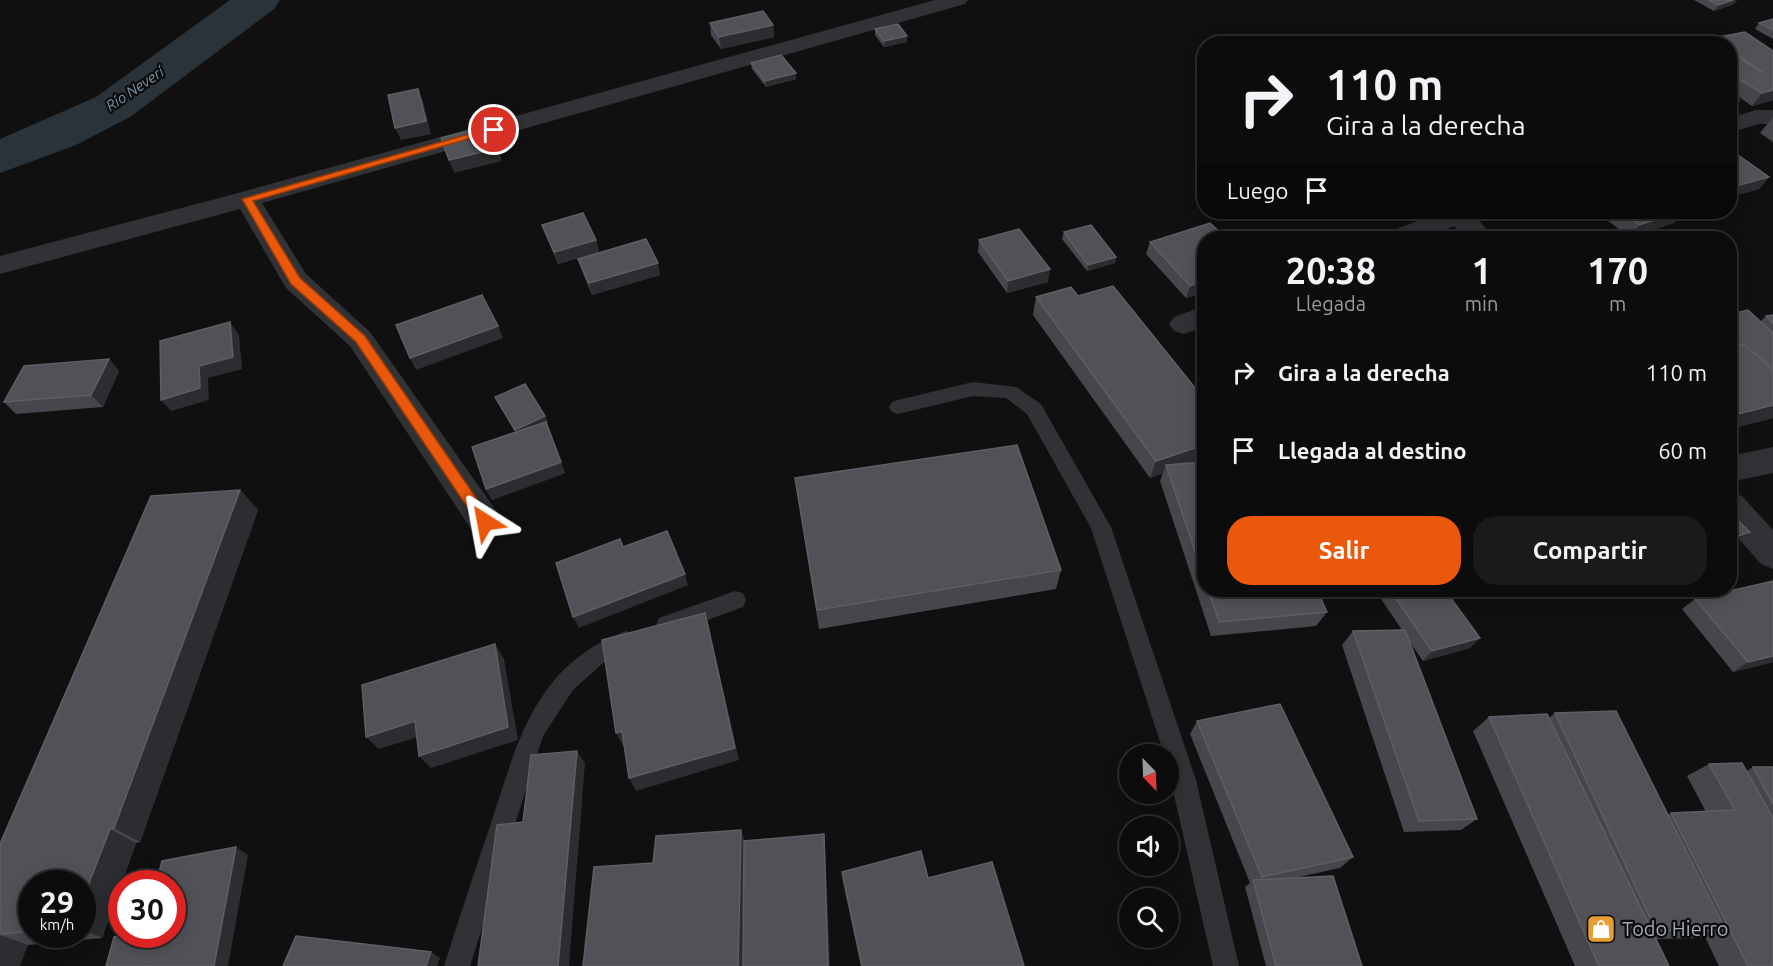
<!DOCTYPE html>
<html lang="es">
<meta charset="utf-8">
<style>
:root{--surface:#0c0c0d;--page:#1a1a1b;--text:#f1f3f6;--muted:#9a9b9d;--line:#2c2c2e;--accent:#ea580c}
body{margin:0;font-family:Ubuntu,sans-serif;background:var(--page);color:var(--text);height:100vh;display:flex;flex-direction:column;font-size:22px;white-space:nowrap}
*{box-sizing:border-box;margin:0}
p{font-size:20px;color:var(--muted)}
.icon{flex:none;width:33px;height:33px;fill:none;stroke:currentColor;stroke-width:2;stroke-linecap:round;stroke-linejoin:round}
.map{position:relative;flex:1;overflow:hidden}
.details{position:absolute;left:1197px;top:231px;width:540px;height:366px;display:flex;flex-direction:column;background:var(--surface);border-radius:24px;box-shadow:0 3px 15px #0003,0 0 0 2px var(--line)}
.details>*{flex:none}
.top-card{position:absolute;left:1197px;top:36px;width:540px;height:183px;border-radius:24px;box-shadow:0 3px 15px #0003,0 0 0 2px var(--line);background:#0c0c0d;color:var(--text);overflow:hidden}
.needle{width:39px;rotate:157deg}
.fabs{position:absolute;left:1119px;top:744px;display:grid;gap:12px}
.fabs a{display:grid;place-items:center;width:60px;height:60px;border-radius:50%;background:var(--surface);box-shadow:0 3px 15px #0003,0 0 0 2px var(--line);font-size:30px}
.speed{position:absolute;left:18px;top:870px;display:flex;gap:12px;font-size:30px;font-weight:700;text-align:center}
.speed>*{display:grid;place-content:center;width:78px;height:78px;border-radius:50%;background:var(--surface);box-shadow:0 3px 15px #0003,0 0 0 2px var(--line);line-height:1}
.speed small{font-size:15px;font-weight:400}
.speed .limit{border:9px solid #d22;background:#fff;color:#111}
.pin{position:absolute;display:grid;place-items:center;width:51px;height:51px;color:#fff;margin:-26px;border:3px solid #fff;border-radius:50%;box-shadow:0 2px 6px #0007}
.me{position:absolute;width:66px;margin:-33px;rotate:326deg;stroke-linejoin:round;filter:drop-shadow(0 0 4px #0008)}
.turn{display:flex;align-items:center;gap:21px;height:126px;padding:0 30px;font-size:27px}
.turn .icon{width:78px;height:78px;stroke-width:2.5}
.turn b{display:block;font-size:42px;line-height:51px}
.then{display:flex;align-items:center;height:57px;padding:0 30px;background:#0003;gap:12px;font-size:22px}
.eta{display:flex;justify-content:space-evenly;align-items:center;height:102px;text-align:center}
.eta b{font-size:36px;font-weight:700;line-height:42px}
.action{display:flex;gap:12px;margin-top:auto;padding:12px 30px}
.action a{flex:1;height:69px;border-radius:24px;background:var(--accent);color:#fff;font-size:24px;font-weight:700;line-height:69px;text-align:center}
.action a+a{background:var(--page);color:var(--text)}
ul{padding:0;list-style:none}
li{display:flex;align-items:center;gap:18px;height:78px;padding:0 30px}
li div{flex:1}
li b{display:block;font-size:22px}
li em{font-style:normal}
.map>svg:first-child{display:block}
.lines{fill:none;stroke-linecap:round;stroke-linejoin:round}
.river{fill:#2a3339;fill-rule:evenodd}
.lane{fill:#313236;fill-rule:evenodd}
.street{fill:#313236;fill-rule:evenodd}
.wall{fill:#46474c;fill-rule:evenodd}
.shaded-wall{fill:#2c2d30}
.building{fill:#505257;stroke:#5d5f65;stroke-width:1.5}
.route{fill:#ea580c;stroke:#983908;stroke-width:1.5}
.labels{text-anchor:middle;stroke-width:4.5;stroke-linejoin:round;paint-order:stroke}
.far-water-label{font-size:15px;font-style:italic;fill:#7a98ab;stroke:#0b0b0c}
.near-poi-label{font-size:20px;fill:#a2a8b1;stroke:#0b0b0c;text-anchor:start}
</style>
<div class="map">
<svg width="1773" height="966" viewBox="0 0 1773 966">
<rect width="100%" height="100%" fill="#101011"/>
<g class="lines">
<!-- river -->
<polygon class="river" points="230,0 280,0 274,9 130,117 76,145 0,173 0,139 96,97"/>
<!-- lane -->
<g class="lane">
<polygon points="973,382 1016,387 1041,404 1111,527 1196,780 1239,966 1213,966 1168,769 1168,754 1164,754 1091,528 1027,414 1006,398 973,396 898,414 892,412 889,407 892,402 898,400"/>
<polygon points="735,591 743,593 746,600 743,607 667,635 659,632 656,625 659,618"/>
<path d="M626,631L634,634L637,641L634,648L603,663L573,690L543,736L470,966H444C459,918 475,871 491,823C518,741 535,665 626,631Z"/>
</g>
<!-- street -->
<g class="street">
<polygon points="935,0 968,0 965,4 262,203 306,274 370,332 497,512 502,522 497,532 485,536 473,532 350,346 286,288 240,209 0,274 0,256 238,193"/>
<polygon points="1756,110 1773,110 1773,124 1758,124 1730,133 1730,118"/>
<polygon points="1441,212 1477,212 1475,216 1494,238 1466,238 1454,226 1423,238 1386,238 1389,232"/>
<polygon points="1204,306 1204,327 1184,334 1174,331 1169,324 1174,317"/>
<polygon points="1773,447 1773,473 1730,482 1730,456"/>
<polygon points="1730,492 1742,496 1773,530 1773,569 1761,564 1730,529"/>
</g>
</g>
<!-- wall -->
<g class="wall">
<polygon points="1694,0 1737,0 1734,4 1714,11"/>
<polygon points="1773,19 1773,39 1755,29 1759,23"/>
<polygon points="710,23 773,25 774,37 721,49 711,35"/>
<polygon points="875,29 907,42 884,47 875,35"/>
<polygon points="1745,32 1773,100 1752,106 1730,91 1730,44 1710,44 1714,38"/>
<polygon points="751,63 796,73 796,79 766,87 752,69"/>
<polygon points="1773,117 1773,142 1760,133"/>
<polygon points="1730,157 1769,177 1759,189 1730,197"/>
<polygon points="1596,212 1683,212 1674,223 1630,237"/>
<polygon points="542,225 596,240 599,252 558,264"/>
<polygon points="1064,232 1116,257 1115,263 1087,271 1062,239"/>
<polygon points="1204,238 1204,292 1186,298 1146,254 1150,242"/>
<polygon points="979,240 1048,282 1007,293 978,252"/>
<polygon points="578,259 660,275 592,295 582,271"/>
<polygon points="1036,297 1194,463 1204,462 1204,590 1317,590 1327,612 1316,626 1211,636 1160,481 1163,473 1150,478 1033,315"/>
<polygon points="1730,314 1760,322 1766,316 1773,315 1773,418 1730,429"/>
<polygon points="109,359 119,371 103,407 16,414 4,402"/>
<polygon points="495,397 545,416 548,422 546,423 565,473 492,500 486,489 515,432"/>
<polygon points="795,478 1061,570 1056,589 819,629 798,498"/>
<path d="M240,490L258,510L140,842L136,843L102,938L28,945L0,966V844ZM32,884H82V934H32Z"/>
<polygon points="1773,581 1773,662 1733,672 1682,609 1695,599"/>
<polygon points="1375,590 1445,590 1470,648 1423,661 1409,641 1477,819 1461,830 1404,832 1342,645 1353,631 1402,630"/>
<polygon points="1555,713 1668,815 1671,813 1706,812 1687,776 1709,764 1747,771 1753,767 1773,767 1773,966 1719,966 1705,937 1701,938 1656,939 1669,966 1575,966 1473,731 1489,717 1549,718"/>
<polygon points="1197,721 1353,857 1340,868 1294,878 1362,966 1266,966 1245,887 1250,883 1190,734"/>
<polygon points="842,872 928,878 1024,966 861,966 843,882"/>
</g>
<!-- shaded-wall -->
<g class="shaded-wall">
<polygon points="1733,0 1737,0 1734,4 1714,11 1718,5"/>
<polygon points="773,25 774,37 721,49 719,37"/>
<polygon points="907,36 907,42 884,47 884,41"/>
<polygon points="796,73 796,79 766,87 765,81"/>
<polygon points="418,89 423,101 431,134 401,140 395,128"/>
<polygon points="1773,90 1773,100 1752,106 1762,93"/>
<polygon points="1739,100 1730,112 1730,102"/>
<polygon points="498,148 502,161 454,173 449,160"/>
<polygon points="1769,177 1759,189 1730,197 1730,194 1736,186"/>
<polygon points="1680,212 1683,212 1674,223 1630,237 1639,225"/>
<polygon points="596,240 599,252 558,264 554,252"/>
<polygon points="1116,257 1115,263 1087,271 1088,265"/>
<polygon points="658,263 660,275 592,295 589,283"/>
<polygon points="1050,269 1048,282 1007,293 1008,281"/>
<polygon points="1204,281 1204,292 1186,298 1190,286"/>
<polygon points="230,322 239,335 242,369 208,378 209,400 171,411 161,400 199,366"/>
<polygon points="498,326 503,338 416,370 410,358"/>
<polygon points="109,359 119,371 103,407 91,395"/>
<polygon points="1773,405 1773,418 1730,429 1730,416"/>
<polygon points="545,416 548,422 546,423 565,473 492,500 486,489 518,436 515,430"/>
<polygon points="1204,445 1204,459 1168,472 1166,465 1163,473 1150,478 1156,461"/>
<polygon points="240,490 258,510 140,842 114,828"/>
<polygon points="1750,532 1736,543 1730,545 1730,539"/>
<polygon points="685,574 688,585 579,628 573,617"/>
<polygon points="705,613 709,628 739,760 636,791 629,778"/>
<polygon points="1480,638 1470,648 1423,661 1432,651"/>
<polygon points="495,644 504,659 518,740 431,768 419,756"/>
<polygon points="1773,656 1773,662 1733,672 1748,662"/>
<polygon points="415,721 427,734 379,749 366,737"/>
<polygon points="622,731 629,744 623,746 616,733"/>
<polygon points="577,751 585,763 569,966 558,966"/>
<polygon points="110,829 136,843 102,938 82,930 82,901"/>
<polygon points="741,830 745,841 742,966 738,966"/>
<polygon points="824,834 825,845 830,966 828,966"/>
<polygon points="236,847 248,855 228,966 214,966"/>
<polygon points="0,935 28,945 20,966 0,966"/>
<polygon points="431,952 440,958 437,966 426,966"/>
</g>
<!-- building -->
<g class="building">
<polygon points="1709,0 1733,0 1718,5"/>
<polygon points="763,11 773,25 719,37 710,23"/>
<polygon points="1773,19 1773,30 1759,23"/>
<polygon points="898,24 907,36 884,41 875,29"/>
<polygon points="1745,32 1773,51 1773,90 1762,93 1730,74 1730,52 1764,73 1730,49 1730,44 1722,44 1714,38"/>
<polygon points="781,55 796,73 765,81 751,63"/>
<polygon points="418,89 426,121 395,128 388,95"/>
<polygon points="1730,94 1739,100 1730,102"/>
<polygon points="488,126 498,148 449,160 441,138"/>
<polygon points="1738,155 1769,177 1736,186 1730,182 1730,157"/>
<polygon points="1622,212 1680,212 1639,225"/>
<polygon points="583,213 596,240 554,252 542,225"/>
<polygon points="1210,223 1226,238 1204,238 1204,281 1190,286 1150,242"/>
<polygon points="1091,225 1116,257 1088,265 1064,232"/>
<polygon points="1019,229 1050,269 1008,281 979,240"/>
<polygon points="646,239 658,263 589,283 578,259"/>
<polygon points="1113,286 1204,399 1204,445 1156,461 1036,297 1071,287 1078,296"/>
<polygon points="482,295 498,326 410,358 396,325"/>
<polygon points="1748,310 1773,333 1773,370 1744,344 1738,346 1730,338 1730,314"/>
<polygon points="1773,315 1773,323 1766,316"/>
<polygon points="230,322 233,357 199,366 200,388 161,400 160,341"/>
<polygon points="1744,344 1773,370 1773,405 1730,416 1730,348"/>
<polygon points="109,359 91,395 4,402 24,366"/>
<polygon points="525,384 545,416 515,430 495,397"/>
<polygon points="546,422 561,462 486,489 472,447"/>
<polygon points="1017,445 1061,570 817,610 795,478"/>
<polygon points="1204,462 1204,578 1166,465"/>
<polygon points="240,490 114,828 110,829 82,901 82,884 32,884 32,931 0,934 0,844 151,496"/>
<polygon points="1730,513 1750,532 1730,539"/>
<polygon points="667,531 685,574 573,617 556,563 620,539 623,547"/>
<polygon points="1773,581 1773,656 1748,662 1695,599"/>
<polygon points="1208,590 1317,590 1327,612 1219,622"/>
<polygon points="1390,590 1445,590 1480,638 1432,651"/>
<polygon points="705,613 735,748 629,778 622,731 616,733 602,640"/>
<polygon points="1405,630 1477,819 1419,821 1353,631"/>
<polygon points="495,644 508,727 419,756 415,721 366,737 362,685"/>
<polygon points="1280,704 1353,857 1262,877 1197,721"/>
<polygon points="1616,711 1725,929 1656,931 1555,713"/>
<polygon points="1547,714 1669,966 1599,966 1489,717"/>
<polygon points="577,751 558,966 478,966 497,825 523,822 531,755"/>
<polygon points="1742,763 1773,818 1773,966 1748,966 1671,813 1735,810 1709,764"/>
<polygon points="1753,767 1773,767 1773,804"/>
<polygon points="741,830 738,966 583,966 594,867 653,863 656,836"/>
<polygon points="824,834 828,966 743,966 744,841"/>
<polygon points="236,847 214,966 106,966 114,937 127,934 172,934 172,884 156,884 162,861"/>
<polygon points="921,851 928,878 992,862 1024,966 862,966 842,872"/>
<polygon points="1333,876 1362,966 1276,966 1253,880"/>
<polygon points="296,936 431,952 426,966 283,966"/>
</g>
<!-- route -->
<polygon class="route" points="490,128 499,130 253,201 300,278 365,336 490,518 492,522 485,527 480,526 356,342 291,284 242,199"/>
<!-- icons -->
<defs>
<g id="shop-square" transform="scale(1.5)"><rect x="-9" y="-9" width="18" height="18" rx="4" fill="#e69d33" stroke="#0b0b0c"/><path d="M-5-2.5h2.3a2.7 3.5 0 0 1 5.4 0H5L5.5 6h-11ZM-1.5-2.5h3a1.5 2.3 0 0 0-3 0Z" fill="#fff"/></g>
</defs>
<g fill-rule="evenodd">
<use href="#shop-square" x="1601" y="929"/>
</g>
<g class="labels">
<!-- far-water labels -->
<g class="far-water-label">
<text transform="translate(135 89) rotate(-34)" y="5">Río Neverí</text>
</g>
<!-- near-poi labels -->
<g class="near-poi-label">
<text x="1622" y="936">Todo Hierro</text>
</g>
</g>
</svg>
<div class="fabs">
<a><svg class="needle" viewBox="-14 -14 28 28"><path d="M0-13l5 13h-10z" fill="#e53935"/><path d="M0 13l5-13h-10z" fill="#9a9b9d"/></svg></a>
<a><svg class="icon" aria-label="sound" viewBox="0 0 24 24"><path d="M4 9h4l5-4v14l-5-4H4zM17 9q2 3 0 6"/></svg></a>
<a><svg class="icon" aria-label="search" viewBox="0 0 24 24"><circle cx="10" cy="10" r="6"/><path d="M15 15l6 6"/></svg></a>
</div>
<div class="speed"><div>29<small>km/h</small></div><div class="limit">30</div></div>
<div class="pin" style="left:494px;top:130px;background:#d93025"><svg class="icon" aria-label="arrive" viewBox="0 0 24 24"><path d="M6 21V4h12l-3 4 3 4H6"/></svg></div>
<svg class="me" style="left:485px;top:522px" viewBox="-20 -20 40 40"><path d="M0-17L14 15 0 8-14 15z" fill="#ea580c" stroke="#fff" stroke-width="4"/></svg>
<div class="top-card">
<div class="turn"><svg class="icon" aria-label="right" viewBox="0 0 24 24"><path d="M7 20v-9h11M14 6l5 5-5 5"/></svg><div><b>110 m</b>Gira a la derecha</div></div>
<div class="then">Luego<svg class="icon" aria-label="arrive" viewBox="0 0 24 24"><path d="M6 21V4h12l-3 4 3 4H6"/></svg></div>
</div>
<section class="details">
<div class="eta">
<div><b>20:38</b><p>Llegada</p></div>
<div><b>1</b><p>min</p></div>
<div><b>170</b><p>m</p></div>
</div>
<ul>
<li><svg class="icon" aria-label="right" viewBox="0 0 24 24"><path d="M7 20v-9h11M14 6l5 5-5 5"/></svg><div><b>Gira a la derecha</b></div><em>110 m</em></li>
<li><svg class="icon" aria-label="arrive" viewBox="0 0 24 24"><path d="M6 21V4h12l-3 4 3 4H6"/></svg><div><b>Llegada al destino</b></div><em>60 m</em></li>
</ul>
<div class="action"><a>Salir</a><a>Compartir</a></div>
</section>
</div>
